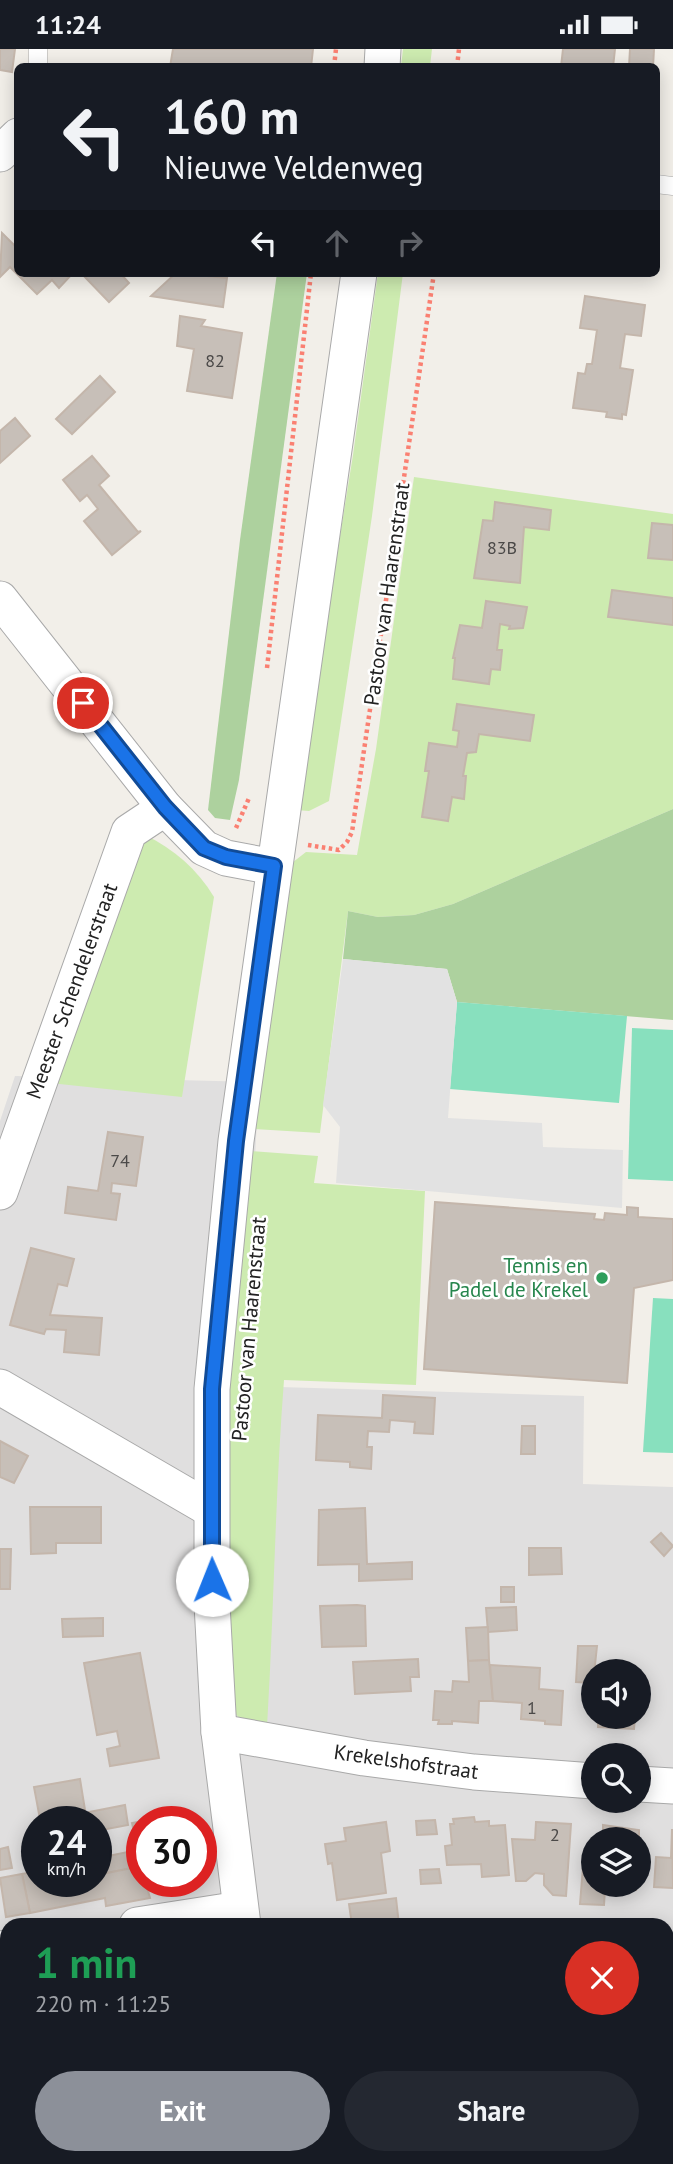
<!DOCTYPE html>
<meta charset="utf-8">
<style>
:root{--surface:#171b24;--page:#242831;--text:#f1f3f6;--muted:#9ea1a6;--accent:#8c9099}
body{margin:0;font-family:"PT Sans",sans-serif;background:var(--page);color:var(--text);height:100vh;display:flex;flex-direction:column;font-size:26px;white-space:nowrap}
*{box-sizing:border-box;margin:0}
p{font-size:23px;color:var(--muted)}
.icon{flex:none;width:38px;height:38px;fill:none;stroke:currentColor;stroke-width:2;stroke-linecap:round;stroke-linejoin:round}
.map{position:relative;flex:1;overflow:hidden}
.drawer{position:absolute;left:0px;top:1869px;width:674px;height:247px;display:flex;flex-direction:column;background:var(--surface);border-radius:21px 21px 0 0;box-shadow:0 4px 18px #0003}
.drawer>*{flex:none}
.guide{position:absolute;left:14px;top:14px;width:646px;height:214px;border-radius:10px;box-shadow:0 4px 18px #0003;background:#171b24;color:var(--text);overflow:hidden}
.tools{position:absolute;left:581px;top:1610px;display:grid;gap:14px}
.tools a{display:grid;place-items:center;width:70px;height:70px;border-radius:50%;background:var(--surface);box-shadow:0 4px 18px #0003;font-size:35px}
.speed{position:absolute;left:21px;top:1757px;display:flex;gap:14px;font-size:35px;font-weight:700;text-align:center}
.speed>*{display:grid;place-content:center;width:91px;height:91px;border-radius:50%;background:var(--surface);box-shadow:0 4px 18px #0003;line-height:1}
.speed small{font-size:18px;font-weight:400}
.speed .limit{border:10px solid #d22;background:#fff;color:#111}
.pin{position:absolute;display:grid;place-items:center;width:60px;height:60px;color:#fff;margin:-30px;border:4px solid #fff;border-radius:50%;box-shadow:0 2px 7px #0007}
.me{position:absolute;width:77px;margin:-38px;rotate:359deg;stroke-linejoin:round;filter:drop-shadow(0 0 5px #0008)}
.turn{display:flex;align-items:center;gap:24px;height:147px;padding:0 35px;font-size:32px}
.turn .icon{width:91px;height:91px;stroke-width:2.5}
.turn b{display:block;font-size:49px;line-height:60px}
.lanes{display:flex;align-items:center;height:66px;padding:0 35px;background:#0003;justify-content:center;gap:35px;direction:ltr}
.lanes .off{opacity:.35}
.round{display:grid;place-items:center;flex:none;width:74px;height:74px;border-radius:37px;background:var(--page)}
.head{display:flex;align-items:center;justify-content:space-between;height:119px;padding:0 35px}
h1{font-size:42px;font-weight:700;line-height:52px;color:#1e9e55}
.cta{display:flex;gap:14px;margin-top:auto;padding:14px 35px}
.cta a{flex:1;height:80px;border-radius:42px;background:var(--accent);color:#fff;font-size:28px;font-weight:700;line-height:80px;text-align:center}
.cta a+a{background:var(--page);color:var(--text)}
.status{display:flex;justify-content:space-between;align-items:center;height:49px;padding:0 35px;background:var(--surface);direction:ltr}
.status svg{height:19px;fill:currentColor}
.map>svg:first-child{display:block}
.residential{fill:#e0dfdf;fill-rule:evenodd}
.grass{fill:#cdebb0}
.forest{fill:#add19e}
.pitch{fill:#88e0be}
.parking{fill:#e2e2e2}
.building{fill:#c7bfb8;stroke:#c4b6ab;stroke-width:2}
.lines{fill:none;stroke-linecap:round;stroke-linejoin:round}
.service-casing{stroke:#a9a9a9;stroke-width:19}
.minor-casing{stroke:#a9a9a9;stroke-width:37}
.path{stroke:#fa8072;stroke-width:4.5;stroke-dasharray:3.5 3.5;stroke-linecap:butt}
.service{stroke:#fff;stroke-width:18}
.minor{stroke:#fff;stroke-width:35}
.route-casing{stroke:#114b97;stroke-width:18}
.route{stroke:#1a73e8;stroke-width:12}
.leisure-dot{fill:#2e9e5b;stroke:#fff;stroke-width:2.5}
.labels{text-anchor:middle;stroke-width:5;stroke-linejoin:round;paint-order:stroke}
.number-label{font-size:18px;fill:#4b4948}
.street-label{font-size:21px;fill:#222;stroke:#fff}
.leisure-label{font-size:21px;fill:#27864d;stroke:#fff;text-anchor:end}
</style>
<div class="status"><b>11:24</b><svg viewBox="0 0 49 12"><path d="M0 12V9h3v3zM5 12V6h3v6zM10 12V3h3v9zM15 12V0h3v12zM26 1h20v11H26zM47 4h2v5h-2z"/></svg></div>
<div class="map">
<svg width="673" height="2115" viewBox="0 0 673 2115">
<rect width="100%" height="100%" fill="#f2efe9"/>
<!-- residential -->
<path class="residential" d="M15,1027L259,1033L243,1337L584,1347L583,1435L673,1438V2115H0V1072ZM593,1622H639V1668H593ZM593,1706H639V1752H593ZM37,1773H96V1832H37ZM142,1773H201V1832H142ZM593,1790H639V1836H593ZM7,1876H667V2109H7Z"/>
<!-- grass -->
<g class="grass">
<polygon points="403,0 432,0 430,17 401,17"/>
<polygon points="378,224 403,224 372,467 329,752 309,762 296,761 353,406"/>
<polygon points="414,428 673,465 673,760 453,855 414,866 378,868 348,862 320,1084 252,1080 288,817 306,803 357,806 376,700"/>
<path d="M145,786C174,800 197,820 214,848L182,1048L50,1034Z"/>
<path d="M250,1102L318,1107L314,1134L425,1142L416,1336L284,1331C275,1447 274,1562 267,1678L241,1671L234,1663L224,1499L229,1317Z"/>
</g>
<!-- forest -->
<g class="forest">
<polygon points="277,224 307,224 239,731 230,771 215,769 208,761 240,491"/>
<polygon points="673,760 673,971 457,953 447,920 343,910 348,862 378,868 414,866 453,855"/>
</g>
<!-- pitch -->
<g class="pitch">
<polygon points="457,953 627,967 619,1054 450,1040"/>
<polygon points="632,979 673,981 673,1132 628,1130"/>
<polygon points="653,1249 673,1250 673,1404 643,1403"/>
</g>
<!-- parking -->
<polygon class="parking" points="343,910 447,920 457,953 448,1069 542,1074 543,1098 623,1101 622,1159 336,1134 340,1078 323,1056"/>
<!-- building -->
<g class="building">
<polygon points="0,0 15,0 12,23 0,21"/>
<polygon points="173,0 313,0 311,18 170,18"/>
<polygon points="563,0 615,0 613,18 561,18"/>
<polygon points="630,0 654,0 653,18 629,18"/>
<polygon points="2,184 18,200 18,224 73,224 59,239 52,231 37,245 10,218 0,228"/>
<polygon points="81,224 120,224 129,234 109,253"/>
<polygon points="176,224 227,229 223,258 151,247"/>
<polygon points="585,247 645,256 641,287 625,285 620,319 633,321 626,366 622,365 622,370 606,368 607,363 573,359 578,324 585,325 587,315 592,315 597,281 580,279"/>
<polygon points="180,267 205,271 201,277 242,284 232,349 187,342 194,300 177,297"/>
<polygon points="100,327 115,343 72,385 56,370"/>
<polygon points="15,369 30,387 0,414 0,382"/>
<polygon points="92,407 109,427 99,436 138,483 141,482 112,506 84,472 98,460 87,446 80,452 63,431"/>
<polygon points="495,453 551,461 549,481 524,478 520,534 474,529 483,471 493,472"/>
<polygon points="652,474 673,476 673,511 648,509"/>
<polygon points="612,541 673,549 673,576 608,568"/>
<polygon points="486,552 527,558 523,579 509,580 510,577 500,575 497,601 502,601 500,621 491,620 489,635 453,630 455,609 453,609 460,576 482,579"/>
<polygon points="457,655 534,666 530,692 479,685 476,703 467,704 463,727 466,727 464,750 452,748 448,772 422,768 429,722 425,722 429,694 457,698 459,682 453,681"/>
<polygon points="108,1083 143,1088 136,1137 112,1134 111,1144 120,1145 116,1171 65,1164 68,1138 98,1142"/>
<polygon points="435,1153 595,1165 594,1170 604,1171 605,1164 627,1166 627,1158 638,1159 638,1168 673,1170 673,1231 634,1239 627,1334 424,1320"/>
<polygon points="31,1199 74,1210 67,1237 58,1235 50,1266 102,1269 99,1306 64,1303 66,1281 46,1280 44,1285 10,1276"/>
<polygon points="383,1346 435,1349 433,1385 414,1384 415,1373 390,1371 389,1383 368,1382 367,1398 372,1398 371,1420 350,1418 350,1413 316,1411 318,1366 382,1369"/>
<polygon points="522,1377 535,1377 535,1405 521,1405"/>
<polygon points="0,1392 28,1407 14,1434 0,1428"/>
<polygon points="30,1458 101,1458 101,1494 56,1494 56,1504 31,1505"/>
<polygon points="365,1459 367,1515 412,1513 412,1530 359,1532 359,1515 318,1516 319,1461"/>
<polygon points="661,1484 673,1497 664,1507 651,1493"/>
<polygon points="529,1499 561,1499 562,1525 529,1526"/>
<polygon points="0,1500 11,1500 10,1540 0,1540"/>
<rect x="501" y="1538" width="13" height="15"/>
<polygon points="357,1556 365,1557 366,1597 322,1598 320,1557"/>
<polygon points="516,1558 517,1581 488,1583 486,1559"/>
<polygon points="103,1569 103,1587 63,1588 62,1570"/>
<polygon points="488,1578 489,1611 468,1612 466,1579"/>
<polygon points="578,1597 597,1597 593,1634 576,1633"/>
<polygon points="140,1604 159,1709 110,1717 107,1700 120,1697 117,1682 97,1686 84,1614"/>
<polygon points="418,1610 419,1628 410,1628 411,1642 355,1645 353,1613"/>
<polygon points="489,1611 493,1652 479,1652 478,1674 452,1672 452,1675 438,1675 439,1671 433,1671 435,1642 452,1643 453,1632 469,1633 468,1612"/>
<polygon points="490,1616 540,1619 539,1640 563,1642 561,1676 545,1675 545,1672 521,1670 522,1654 493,1652"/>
<polygon points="598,1668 635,1668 634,1680 598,1678"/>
<polygon points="80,1730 85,1761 40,1770 34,1738"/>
<polygon points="125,1756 128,1776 96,1782 96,1773 91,1773 89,1763"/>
<polygon points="170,1767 171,1773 142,1773 142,1817 102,1825 98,1809 138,1801 132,1774"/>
<polygon points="474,1768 475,1773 489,1772 489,1777 505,1776 509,1826 482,1828 481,1815 447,1816 445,1797 452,1796 450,1775 454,1775 453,1770"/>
<polygon points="435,1771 437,1785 417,1786 416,1772"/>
<polygon points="386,1773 390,1802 381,1804 386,1844 337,1851 332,1814 328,1815 325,1795 346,1792 344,1779"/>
<polygon points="536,1773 571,1775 566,1847 553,1846 544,1836 544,1825 535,1824 526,1832 516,1832 512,1790 535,1791"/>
<polygon points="603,1776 639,1781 639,1791 603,1790"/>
<polygon points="672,1780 673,1839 654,1838 656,1808 671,1809"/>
<polygon points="8,1798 12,1819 0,1821 0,1800"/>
<polygon points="584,1806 593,1807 593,1836 636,1836 636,1841 605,1840 604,1856 580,1855"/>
<polygon points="140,1808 142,1808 142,1832 182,1832 183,1836 148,1842 150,1849 106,1857 105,1849 30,1864 22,1825 37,1822 37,1832 96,1832 96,1810 100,1812 102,1825 142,1817"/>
<polygon points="439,1820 441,1834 421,1835 420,1821"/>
<polygon points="22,1825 30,1864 6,1868 0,1829"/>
<polygon points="396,1849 399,1876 352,1876 349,1855"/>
<polygon points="667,1927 673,1928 673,1957 667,1957"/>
<polygon points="667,1957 673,1957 673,1987 667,1986"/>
<polygon points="673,2019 673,2054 667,2055 667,2020"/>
<polygon points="673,2054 673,2090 667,2090 667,2055"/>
<polygon points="7,2057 7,2091 0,2093 0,2058"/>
<polygon points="100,2109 123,2109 124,2113 101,2115"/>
<polygon points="165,2109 195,2109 196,2112 166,2115"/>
<polygon points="410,2109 449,2109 450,2115 411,2115"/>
<polygon points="595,2109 632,2109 633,2115 576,2115"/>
</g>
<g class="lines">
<!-- service casing -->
<g class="service-casing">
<g id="service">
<polyline points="38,0 38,18"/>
<polyline points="656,135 673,137"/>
</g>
</g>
<!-- minor casing -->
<g class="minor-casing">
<g id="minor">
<polyline points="382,18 383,0"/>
<polyline points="0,105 18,87"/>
<polyline points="0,550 165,759 204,799 226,809 274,818"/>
<polyline points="0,1143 129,783 165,759"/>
<polyline points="0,1338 210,1460"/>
<polyline points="219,1683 364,1709 474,1723 593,1732"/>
<polyline points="639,1735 673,1737"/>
<polyline points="137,1876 240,1860"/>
<polyline points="243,1876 219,1683 212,1555 212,1340 236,1092 359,224"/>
<polyline points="0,1900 7,1899"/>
<polyline points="279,2109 280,2115"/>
</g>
</g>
<!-- path -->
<g class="path">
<polyline points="334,18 336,0"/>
<polyline points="457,18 459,0"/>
<polyline points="267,619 311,224"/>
<polyline points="236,779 249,749"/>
<polyline points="308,796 339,801 347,793 352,783 434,224"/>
</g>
<!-- service -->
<use href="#service" class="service"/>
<!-- minor -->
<use href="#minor" class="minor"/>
</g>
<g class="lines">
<!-- route casing -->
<g class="route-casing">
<polyline id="route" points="83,654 165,758 204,799 226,808 274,817 236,1092 212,1340 212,1531"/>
</g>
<!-- route -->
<use href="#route" class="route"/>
</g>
<!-- markers -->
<circle class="leisure-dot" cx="602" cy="1229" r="7"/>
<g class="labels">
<!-- number labels -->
<g class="number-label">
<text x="215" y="318">82</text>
<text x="502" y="505">83B</text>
<text x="120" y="1118">74</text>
<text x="532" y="1665">1</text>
<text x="555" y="1792">2</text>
</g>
<!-- street labels -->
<g class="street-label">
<text transform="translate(387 545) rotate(-82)" y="7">Pastoor van Haarenstraat</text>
<text transform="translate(72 942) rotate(-70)" y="7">Meester Schendelerstraat</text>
<text transform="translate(249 1280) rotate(-85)" y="7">Pastoor van Haarenstraat</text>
<text transform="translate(406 1713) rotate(8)" y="7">Krekelshofstraat</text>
</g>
<!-- leisure labels -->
<g class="leisure-label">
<text x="588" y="1224">Tennis en<tspan x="588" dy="24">Padel de Krekel</tspan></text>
</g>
</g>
</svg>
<div class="tools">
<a><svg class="icon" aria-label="sound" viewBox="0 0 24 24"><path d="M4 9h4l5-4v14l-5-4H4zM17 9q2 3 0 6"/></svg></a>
<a><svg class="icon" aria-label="search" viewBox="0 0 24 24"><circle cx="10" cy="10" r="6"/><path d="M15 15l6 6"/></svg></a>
<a><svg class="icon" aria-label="layers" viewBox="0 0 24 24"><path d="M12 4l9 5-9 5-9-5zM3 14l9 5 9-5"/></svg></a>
</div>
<div class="speed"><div>24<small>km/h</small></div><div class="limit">30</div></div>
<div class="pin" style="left:83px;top:654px;background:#d93025"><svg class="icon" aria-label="arrive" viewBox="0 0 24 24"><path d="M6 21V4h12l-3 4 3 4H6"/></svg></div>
<svg class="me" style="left:212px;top:1531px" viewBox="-20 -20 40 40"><circle r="19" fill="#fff"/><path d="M0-13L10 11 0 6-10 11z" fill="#1a73e8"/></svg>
<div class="guide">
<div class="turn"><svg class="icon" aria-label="left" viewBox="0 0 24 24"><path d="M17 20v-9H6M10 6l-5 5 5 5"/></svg><div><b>160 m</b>Nieuwe Veldenweg</div></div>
<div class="lanes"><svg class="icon" aria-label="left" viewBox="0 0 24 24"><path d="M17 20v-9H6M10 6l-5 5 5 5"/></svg><svg class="icon off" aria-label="ahead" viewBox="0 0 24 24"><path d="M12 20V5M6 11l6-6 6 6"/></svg><svg class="icon off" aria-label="right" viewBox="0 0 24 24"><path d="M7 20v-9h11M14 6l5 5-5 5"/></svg></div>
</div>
<section class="drawer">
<div class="head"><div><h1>1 min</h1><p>220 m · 11:25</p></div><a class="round" style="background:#d93025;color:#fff"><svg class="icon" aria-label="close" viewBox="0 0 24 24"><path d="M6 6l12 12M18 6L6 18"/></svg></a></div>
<div class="cta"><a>Exit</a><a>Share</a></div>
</section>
</div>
